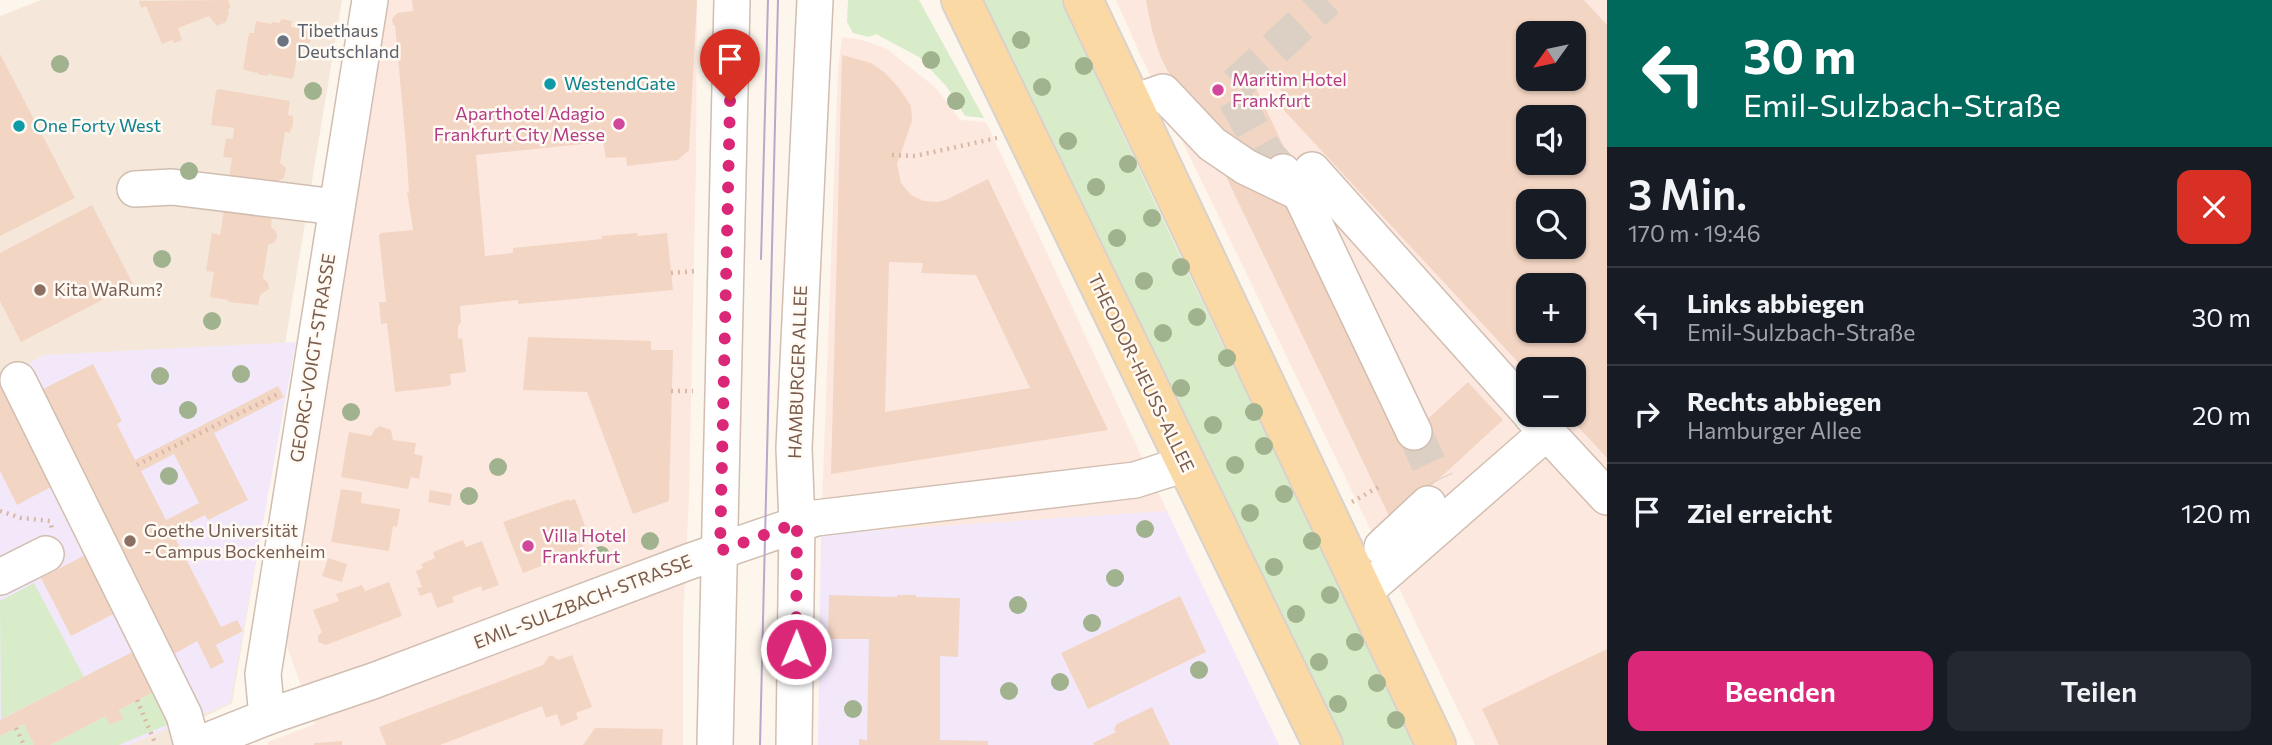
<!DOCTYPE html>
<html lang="de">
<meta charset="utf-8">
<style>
:root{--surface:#171b24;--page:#242831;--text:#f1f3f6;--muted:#9ea1a6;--line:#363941;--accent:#db2777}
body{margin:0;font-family:Commissioner,sans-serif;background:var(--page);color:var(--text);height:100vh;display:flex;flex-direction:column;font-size:26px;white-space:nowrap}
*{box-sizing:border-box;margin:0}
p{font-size:23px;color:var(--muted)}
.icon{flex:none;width:38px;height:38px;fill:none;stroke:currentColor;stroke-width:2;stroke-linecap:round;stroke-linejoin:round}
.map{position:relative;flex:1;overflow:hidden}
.details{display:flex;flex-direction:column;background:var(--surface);width:665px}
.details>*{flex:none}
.banner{background:#00695c;color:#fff;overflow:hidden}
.needle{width:46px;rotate:237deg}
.buttons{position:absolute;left:1516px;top:21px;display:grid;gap:14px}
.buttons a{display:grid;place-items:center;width:70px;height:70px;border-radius:14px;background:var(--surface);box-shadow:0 2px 5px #0004;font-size:35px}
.pin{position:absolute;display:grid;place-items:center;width:60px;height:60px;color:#fff;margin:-72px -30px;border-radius:50% 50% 50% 0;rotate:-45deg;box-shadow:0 0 7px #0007}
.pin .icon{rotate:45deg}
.me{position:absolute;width:77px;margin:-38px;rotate:1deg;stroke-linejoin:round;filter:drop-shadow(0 0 5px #0008)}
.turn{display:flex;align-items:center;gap:24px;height:147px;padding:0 21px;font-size:32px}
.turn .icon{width:91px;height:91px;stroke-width:2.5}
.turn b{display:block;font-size:49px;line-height:60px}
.round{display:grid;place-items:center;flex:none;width:74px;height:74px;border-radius:14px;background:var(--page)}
.overview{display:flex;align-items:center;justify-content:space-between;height:119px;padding:0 21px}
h1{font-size:42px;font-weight:600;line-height:52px}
.action{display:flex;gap:14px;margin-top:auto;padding:14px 21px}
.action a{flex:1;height:80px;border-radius:14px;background:var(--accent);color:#fff;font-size:28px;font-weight:600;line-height:80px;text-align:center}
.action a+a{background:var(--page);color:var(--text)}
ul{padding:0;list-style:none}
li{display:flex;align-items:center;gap:21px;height:98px;padding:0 21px;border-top:2px solid var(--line)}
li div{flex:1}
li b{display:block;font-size:26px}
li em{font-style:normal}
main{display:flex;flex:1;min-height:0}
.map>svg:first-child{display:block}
.residential{fill:#f5e8da}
.commercial{fill:#fde8e0;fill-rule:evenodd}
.education{fill:#f3e8fa}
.green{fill:#d8ecc9}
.building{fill:#f3d5c3;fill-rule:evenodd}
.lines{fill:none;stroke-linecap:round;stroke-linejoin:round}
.minor-tunnel{stroke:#dcd0c4;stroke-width:35;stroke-dasharray:35 18;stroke-linecap:butt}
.minor-casing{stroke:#d1beb0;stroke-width:38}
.major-casing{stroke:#dad1cd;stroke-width:42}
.path{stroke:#d9b8a5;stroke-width:4.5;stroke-dasharray:2 5;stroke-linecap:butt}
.minor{stroke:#fff;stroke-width:35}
.major{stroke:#fbd9a5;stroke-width:38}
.tram{stroke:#b9a8c9;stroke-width:2}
.tree{fill:#a0b28e}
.route{stroke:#db2777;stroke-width:12;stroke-dasharray:0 21.6}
.worship-dot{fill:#6b7280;stroke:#fffaf3;stroke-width:2.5}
.culture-dot{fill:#0f9aa8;stroke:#fffaf3;stroke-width:2.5}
.hotel-dot{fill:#d1479c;stroke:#fffaf3;stroke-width:2.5}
.education-dot{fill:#8d6e63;stroke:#fffaf3;stroke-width:2.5}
.labels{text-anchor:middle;stroke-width:5;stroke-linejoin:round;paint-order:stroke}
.worship-label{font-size:18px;fill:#5b616d;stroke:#fffaf3;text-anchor:start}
.hotel-label{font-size:18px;fill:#b23c85;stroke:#fffaf3;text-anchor:start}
.culture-label{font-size:18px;fill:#0d838f;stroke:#fffaf3;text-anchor:start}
.education-label{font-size:18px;fill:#785e54;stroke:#fffaf3;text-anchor:start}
.street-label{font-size:18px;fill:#7a5c4d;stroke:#fffaf3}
</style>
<main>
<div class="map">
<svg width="1607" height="745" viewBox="0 0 1607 745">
<rect width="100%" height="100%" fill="#fdf6ec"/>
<!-- residential -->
<polygon class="residential" points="41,0 342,0 278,386 284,397 232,703 181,728 189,745 0,745 0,16"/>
<!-- commercial -->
<g class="commercial">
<polygon points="383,0 697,0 696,165 689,498 683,621 683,745 268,745 268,742 315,724 285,641"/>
<path d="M1116,0H1607V745H1475L1140,54ZM1528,33H1573V79H1528ZM1528,117H1573V163H1528ZM1528,201H1573V247H1528ZM1528,285H1573V331H1528ZM1528,369H1573V415H1528Z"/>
<polygon points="842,37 863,40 887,49 936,88 960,120 986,122 1167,511 821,534 838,70"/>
</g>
<!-- education -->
<g class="education">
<polygon points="296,342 230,703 129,745 0,745 0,379 44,355"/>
<polygon points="1167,511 1279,745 818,745 821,534"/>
</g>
<!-- green -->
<g class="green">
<polygon points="848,0 919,0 984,118 965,116 947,87 919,57 876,34 869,37 853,33 847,22"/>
<path d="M979,0H1062C1173,251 1299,495 1413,745H1339Z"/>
<polygon points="34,583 84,677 1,719 0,601"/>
<polygon points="165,686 181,719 119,745 50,745 106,716 111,725 123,719 119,710"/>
<polygon points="24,724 34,745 0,745 0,736"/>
</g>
<!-- building -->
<g class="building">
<polygon points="228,0 231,8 228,9 229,13 226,22 217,26 209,16 178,28 182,40 174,43 172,40 162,44 146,6 141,8 139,1"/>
<polygon points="412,0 697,0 689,150 678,160 627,166 626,157 606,158 603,142 476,155 485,256 513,253 513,248 602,239 602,236 637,233 638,236 667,233 673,290 518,304 518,300 460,306 461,323 458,326 458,339 462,338 466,372 450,374 451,384 449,386 395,392 387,323 381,324 379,302 386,302 379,236 381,233 413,230 407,192 409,193 406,146 395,25 393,25 392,19 397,13 413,11"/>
<path d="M1146,0H1584L1607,25V458L1567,415H1573V369H1528V373L1279,105L1288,98L1249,56L1242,62L1240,59L1237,62L1251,77L1299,179L1254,161L1174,83L1161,58L1152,31ZM1528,33H1573V79H1528ZM1528,117H1573V163H1528ZM1528,201H1573V247H1528ZM1528,285H1573V331H1528Z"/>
<polygon points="281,19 292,21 291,27 306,29 311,40 308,47 302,51 298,51 293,79 271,75 271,73 267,76 258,74 256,71 256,73 243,69 249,33 254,33 256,21 272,24 272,22 280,23"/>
<polygon points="0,54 75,198 0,236"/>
<path d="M842,55L871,63L884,72L899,88L911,106L912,121L897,164L901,183L911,195L924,201L938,202L948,199L988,179L1108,430L831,474ZM889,262L923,263L921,273L976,275L1030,388L885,412Z"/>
<polygon points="219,89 290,101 288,115 293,116 293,124 290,133 285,132 280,163 286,168 284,178 278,181 276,190 228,183 232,158 223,157 226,138 233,139 234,128 211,125 216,91"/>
<polygon points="1217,158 1292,195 1408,437 1468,382 1503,420 1392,522"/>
<polygon points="92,205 133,284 21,342 0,301 0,253"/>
<polygon points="224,210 272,217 271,227 276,231 277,236 275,242 268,245 263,278 268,283 269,289 260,295 258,305 228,302 228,300 210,297 214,272 206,271 212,233 220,235"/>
<polygon points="528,337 651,341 651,350 673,350 669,501 633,514 587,392 523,390"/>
<path d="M93,364L122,421L117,424L135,460L278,386L284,397L214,433L248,500L208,520L205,515L172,532L221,627L237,620L243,631L216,645L224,662L211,669L197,641L174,654L75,461L33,394ZM174,454L199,503L166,520L141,471Z"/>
<polygon points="5,376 60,482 17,505 0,471 0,378"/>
<polygon points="380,426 391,430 393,440 416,443 414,454 423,456 419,479 411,477 408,489 341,477 349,432 371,436 375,429"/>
<polygon points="341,489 362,492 361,503 400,509 397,527 393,526 389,551 331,542"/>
<polygon points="430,490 452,494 450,506 428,502"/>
<polygon points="569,499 569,501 575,499 590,539 584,541 586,544 578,550 547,559 549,563 523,573 503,522"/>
<polygon points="463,540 466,547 482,541 499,585 482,591 481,586 452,597 454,602 437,608 431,592 420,596 417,588 422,587 416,571 423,568 421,564 435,558 433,552"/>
<polygon points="91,552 121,610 71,636 41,578"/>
<polygon points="328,558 347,564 342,582 322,576"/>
<polygon points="389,582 402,616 326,645 318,642 318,636 322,632 313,610 339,601 336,594 362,585 365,591"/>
<polygon points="829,595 897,597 897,595 916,595 916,597 960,598 958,657 940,656 940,740 988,741 988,745 859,745 859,739 867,740 869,639 828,639"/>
<polygon points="1180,596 1206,652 1088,709 1061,653"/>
<polygon points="144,646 165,686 119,710 123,719 110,725 106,716 50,745 34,745 24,724 0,736 0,720"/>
<polygon points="1607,649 1607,745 1499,745 1482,709"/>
<polygon points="572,655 592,707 576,713 578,719 561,726 557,714 546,718 542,706 440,745 386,745 379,727 543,665 549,656 553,656 558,660"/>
<polygon points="1152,707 1170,745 1094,745 1093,743 1116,732 1114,729 1117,724"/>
<polygon points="595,728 663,729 662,745 583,745"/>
<polygon points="342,741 342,745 314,745 314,743"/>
</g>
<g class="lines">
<!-- minor-tunnel -->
<g class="minor-tunnel">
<polyline points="1283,172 1266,153 1230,90 1327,0"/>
<polyline points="1414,432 1437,481"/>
</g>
<!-- minor casing -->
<g class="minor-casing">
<g id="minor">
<polyline points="1131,103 1163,92 1212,144 1246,167 1300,193"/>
<polyline points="1312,170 1528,411"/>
<polyline points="1283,172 1300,193 1414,432"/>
<polyline points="135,189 172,187 336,207"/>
<polyline points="18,380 184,715 192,745"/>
<polyline points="1531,415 1607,497"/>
<polyline points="1382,547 1428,504"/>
<polyline points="0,577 46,554"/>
<polyline points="1363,593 1547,432"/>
<polyline points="267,717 263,674 370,0"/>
<polyline points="197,745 267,717 373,681 688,562 816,518 1135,480 1185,464"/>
<polyline points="715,745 732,0"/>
<polyline points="794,745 797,523 794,448 815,0"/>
</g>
</g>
<!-- major casing -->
<g class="major-casing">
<g id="major">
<polyline points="961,0 1323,745"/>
<polyline points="1083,0 1436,745"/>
</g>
</g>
<!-- path -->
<g class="path">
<polyline points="892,155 915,156 997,138"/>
<polyline points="671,273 696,271"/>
<polyline points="671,391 693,391"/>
<polyline points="137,465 280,393"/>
<polyline points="1352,502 1382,485"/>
<polyline points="0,511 21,518 50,521 52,529"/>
<polyline points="137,700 156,745"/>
<polyline points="16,728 24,745"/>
</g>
<!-- minor -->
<use href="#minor" class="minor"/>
<!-- major -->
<use href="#major" class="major"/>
<!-- tram -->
<g class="tram">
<polyline points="761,259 768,0"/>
<polyline points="760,745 778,0"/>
</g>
</g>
<!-- trees -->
<g class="tree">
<circle cx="1021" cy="40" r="9"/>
<circle cx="931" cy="60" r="9"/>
<circle cx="60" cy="64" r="9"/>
<circle cx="1084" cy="66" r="9"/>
<circle cx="1042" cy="87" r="9"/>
<circle cx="313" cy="91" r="9"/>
<circle cx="956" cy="101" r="9"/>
<circle cx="1068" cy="141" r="9"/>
<circle cx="1128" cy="164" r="9"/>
<circle cx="189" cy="171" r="9"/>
<circle cx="1096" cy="187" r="9"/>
<circle cx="1152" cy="218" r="9"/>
<circle cx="1117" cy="238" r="9"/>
<circle cx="162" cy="259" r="9"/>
<circle cx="1181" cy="267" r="9"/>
<circle cx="1144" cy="281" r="9"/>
<circle cx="1197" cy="317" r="9"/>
<circle cx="212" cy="321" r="9"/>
<circle cx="1163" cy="333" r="9"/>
<circle cx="1227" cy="358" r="9"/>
<circle cx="241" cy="374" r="9"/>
<circle cx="160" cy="376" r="9"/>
<circle cx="1181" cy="388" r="9"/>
<circle cx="188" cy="410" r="9"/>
<circle cx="351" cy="412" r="9"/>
<circle cx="1254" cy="412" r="9"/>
<circle cx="1213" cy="425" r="9"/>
<circle cx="1264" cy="446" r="9"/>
<circle cx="1235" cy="465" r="9"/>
<circle cx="498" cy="467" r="9"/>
<circle cx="169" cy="476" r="9"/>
<circle cx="1284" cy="494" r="9"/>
<circle cx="469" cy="496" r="9"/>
<circle cx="1250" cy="513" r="9"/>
<circle cx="1145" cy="529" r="9"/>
<circle cx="650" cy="541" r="9"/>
<circle cx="1312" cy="541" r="9"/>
<circle cx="601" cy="555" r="9"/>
<circle cx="1274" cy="567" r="9"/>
<circle cx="1115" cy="578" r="9"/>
<circle cx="1330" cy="595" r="9"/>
<circle cx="1018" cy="605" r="9"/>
<circle cx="1296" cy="614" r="9"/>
<circle cx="1092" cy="623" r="9"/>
<circle cx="1355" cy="642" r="9"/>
<circle cx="1319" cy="662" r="9"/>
<circle cx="1199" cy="670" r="9"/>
<circle cx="1060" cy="682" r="9"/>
<circle cx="1377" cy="683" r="9"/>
<circle cx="1009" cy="691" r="9"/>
<circle cx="1338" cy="704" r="9"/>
<circle cx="853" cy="709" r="9"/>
<circle cx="1396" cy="720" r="9"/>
</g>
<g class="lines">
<!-- route -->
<polyline class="route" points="730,101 720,551 797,523 796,649"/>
</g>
<!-- markers -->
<circle class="worship-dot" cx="283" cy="41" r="7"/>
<g class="culture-dot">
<circle cx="550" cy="84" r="7"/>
<circle cx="19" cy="126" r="7"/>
</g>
<g class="hotel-dot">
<circle cx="1218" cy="90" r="7"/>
<circle cx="619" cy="124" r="7"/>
<circle cx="528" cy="546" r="7"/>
</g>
<g class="education-dot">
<circle cx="40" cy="290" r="7"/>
<circle cx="130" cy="541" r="7"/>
</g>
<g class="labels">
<!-- worship labels -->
<g class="worship-label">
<text x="297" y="37">Tibethaus<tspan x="297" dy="21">Deutschland</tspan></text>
</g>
<!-- hotel labels -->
<g class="hotel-label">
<text x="1232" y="86">Maritim Hotel<tspan x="1232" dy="21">Frankfurt</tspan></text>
<text x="605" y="120" text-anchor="end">Aparthotel Adagio<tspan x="605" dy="21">Frankfurt City Messe</tspan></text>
<text x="542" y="542">Villa Hotel<tspan x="542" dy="21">Frankfurt</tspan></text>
</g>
<!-- culture labels -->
<g class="culture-label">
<text x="564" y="90">WestendGate</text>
<text x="33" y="132">One Forty West</text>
</g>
<!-- education labels -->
<g class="education-label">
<text x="54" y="296">Kita WaRum?</text>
<text x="144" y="537">Goethe Universität<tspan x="144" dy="21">- Campus Bockenheim</tspan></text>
</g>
<!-- street labels -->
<g class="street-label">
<text transform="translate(313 358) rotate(-81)" y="6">GEORG-VOIGT-STRASSE</text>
<text transform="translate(798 372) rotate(-88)" y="6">HAMBURGER ALLEE</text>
<text transform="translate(1141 373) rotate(64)" y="6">THEODOR-HEUSS-ALLEE</text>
<text transform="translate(583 602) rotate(-21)" y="6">EMIL-SULZBACH-STRASSE</text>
</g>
</g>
</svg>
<div class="buttons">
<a><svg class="needle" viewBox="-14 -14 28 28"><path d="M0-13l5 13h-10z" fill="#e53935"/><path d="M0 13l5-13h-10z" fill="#9ea1a6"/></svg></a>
<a><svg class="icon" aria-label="sound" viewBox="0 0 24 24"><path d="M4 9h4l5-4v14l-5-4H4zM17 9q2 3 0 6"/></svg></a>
<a><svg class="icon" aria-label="search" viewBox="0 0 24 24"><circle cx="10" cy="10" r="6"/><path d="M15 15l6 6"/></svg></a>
<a>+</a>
<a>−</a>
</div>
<div class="pin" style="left:730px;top:101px;background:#d93025"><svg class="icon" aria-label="arrive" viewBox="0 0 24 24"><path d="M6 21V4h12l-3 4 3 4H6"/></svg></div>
<svg class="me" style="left:796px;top:649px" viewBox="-20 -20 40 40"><circle r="17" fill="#db2777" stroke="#fff" stroke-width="3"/><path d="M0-11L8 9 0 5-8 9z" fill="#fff"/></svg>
</div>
<section class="details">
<div class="banner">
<div class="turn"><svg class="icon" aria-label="left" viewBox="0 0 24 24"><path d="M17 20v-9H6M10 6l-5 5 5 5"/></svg><div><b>30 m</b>Emil-Sulzbach-Straße</div></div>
</div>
<div class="overview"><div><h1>3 Min.</h1><p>170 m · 19:46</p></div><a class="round" style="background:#d93025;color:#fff"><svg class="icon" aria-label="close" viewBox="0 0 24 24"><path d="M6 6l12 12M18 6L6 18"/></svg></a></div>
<ul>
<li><svg class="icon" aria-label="left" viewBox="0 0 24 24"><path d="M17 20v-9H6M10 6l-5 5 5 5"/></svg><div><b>Links abbiegen</b><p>Emil-Sulzbach-Straße</p></div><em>30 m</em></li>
<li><svg class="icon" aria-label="right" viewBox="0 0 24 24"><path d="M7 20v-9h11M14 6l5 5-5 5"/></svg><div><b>Rechts abbiegen</b><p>Hamburger Allee</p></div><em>20 m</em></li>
<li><svg class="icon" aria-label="arrive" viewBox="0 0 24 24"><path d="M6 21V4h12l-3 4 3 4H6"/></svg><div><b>Ziel erreicht</b></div><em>120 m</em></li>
</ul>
<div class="action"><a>Beenden</a><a>Teilen</a></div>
</section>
</main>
